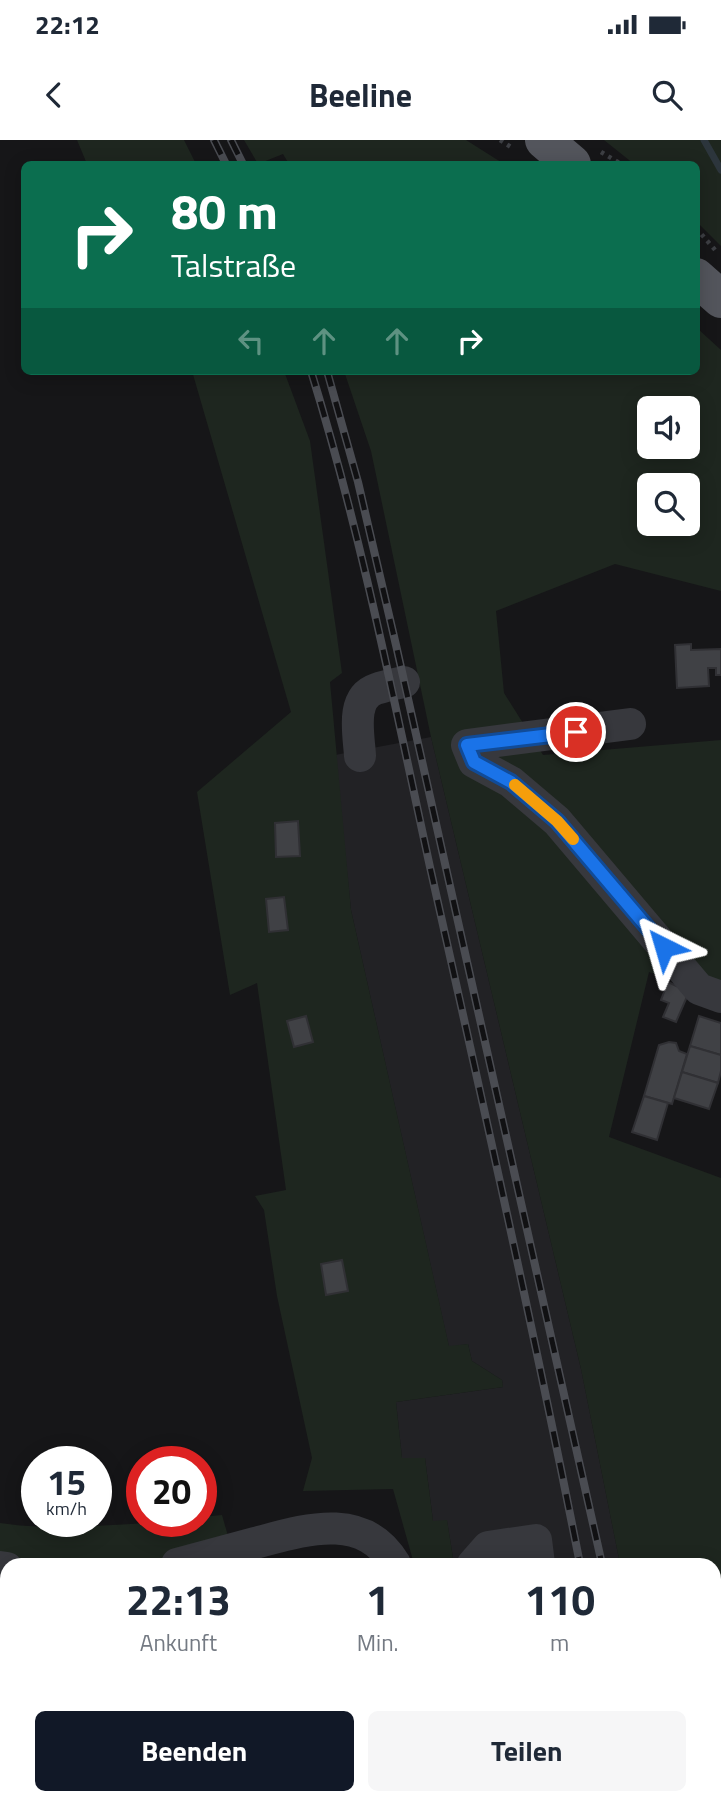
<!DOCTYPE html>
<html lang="de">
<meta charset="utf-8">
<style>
:root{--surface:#fff;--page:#f6f6f7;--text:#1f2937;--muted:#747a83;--accent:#111827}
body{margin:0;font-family:"Titillium Web",sans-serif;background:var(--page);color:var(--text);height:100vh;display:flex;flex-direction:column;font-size:26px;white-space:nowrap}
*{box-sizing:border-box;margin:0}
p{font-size:23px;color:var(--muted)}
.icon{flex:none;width:38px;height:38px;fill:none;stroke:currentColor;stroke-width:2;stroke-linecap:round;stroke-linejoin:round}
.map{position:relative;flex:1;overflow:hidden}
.details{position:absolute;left:0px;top:1418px;width:721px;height:247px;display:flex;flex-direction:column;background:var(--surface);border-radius:21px 21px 0 0;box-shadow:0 4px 18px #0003}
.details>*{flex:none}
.banner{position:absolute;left:21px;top:21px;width:679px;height:214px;border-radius:10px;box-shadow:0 4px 18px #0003;background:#0b6e4f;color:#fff;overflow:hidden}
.controls{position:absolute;left:637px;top:256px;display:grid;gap:14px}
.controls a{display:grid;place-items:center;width:63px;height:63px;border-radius:10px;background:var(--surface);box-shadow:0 4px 18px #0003;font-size:35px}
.speed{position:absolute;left:21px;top:1306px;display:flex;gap:14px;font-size:35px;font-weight:700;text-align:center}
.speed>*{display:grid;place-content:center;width:91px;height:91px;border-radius:50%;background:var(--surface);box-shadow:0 4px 18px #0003;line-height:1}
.speed small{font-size:18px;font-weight:400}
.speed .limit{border:10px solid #d22;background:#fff;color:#111}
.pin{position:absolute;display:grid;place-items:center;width:60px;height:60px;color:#fff;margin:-30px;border:4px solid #fff;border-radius:50%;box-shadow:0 2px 7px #0007}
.me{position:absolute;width:77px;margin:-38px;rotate:320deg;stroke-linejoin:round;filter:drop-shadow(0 0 5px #0008)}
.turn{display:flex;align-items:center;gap:24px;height:147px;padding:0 35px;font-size:32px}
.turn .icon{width:91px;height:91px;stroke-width:2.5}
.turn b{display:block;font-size:49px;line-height:60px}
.lanes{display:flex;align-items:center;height:66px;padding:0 35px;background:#0003;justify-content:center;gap:35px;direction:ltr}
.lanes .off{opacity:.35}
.eta{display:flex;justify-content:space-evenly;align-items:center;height:119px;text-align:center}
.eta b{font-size:42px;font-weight:700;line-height:49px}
.primary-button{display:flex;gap:14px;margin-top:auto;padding:14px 35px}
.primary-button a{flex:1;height:80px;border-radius:10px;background:var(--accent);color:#fff;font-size:28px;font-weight:700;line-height:80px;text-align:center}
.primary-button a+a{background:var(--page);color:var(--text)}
.status{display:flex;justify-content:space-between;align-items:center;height:49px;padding:0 35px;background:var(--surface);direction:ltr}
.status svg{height:19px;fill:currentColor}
header{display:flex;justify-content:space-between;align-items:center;height:91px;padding:0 35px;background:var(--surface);font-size:32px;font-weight:700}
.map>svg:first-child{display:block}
.built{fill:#222225}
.green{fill:#1e261f;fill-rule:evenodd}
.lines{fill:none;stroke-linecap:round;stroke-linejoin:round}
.stream{stroke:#2c353c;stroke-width:7}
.building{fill:#404145;stroke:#303034;stroke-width:2}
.path{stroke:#3d3f44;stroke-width:4.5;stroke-dasharray:3.5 5;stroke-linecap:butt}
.minor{stroke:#37383d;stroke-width:32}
.major{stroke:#53555c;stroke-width:38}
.rail-casing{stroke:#4a4c52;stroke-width:8}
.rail{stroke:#111113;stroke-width:5;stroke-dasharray:16;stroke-linecap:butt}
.route-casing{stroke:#114b97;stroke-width:18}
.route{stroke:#1a73e8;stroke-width:12}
.slow{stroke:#f59e0b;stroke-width:12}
</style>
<div class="status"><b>22:12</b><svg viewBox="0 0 49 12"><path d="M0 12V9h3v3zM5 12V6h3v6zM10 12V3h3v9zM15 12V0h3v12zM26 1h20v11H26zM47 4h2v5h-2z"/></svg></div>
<header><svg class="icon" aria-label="back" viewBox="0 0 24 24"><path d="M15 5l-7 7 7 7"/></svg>Beeline<svg class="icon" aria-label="search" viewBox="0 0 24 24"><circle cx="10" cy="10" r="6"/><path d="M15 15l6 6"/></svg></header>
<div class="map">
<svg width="721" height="1663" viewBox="0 0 721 1663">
<rect width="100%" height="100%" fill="#161618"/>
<!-- built -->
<g class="built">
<polygon points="431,597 581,1229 620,1424 454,1424 447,1381 433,1381 425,1318 402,1318 396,1262 503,1247 502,1240 472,1221 468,1204 449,1207 351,770 335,615"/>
<polygon points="509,1657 664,1657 666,1663 509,1663"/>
</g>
<!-- green -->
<g class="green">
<polygon points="77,0 184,0 196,24 87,24"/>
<polygon points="244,0 466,0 504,24 289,24 283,14 258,24"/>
<polygon points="604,0 721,0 721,106 697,82 696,24 634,24"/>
<path d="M697,188L721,210V451L615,424L496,471L504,553L543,615L721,600V856L649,832L609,997L721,1038V1641L714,1640V1424H620L581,1229L431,597L371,311L344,231H696ZM649,268H688V306H649ZM649,345H688V383H649Z"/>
<polygon points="192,231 284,231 310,301 342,533 330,542 351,770 449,1206 468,1204 472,1221 502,1240 503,1247 396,1262 402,1318 425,1318 433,1381 447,1380 454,1424 414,1424 393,1349 303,1351 312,1318 277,1156 264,1070 255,1056 286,1050 257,843 230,855 197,652 291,572"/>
<path d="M222,1375L236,1424H7V1477L0,1476V1383C66,1393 135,1381 201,1381V1377Z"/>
</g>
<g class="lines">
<!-- stream -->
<polyline class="stream" points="704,0 721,30"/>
</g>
<!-- building -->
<g class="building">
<polygon points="691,504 691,510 721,509 721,535 716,535 716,528 708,528 709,546 677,548 675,505"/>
<polygon points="298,681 300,716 276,717 275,683"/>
<polygon points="284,757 288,790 269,792 266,759"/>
<polygon points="668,842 689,852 676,882 663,877 669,863 661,860"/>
<polygon points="306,876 313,902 294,907 287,881"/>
<polygon points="699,876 721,883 721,915 690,906"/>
<polygon points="669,902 676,903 679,911 687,914 672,964 644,956 659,905"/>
<polygon points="690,906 721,915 721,931 718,943 682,932"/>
<polygon points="682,932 718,943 709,969 674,958"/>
<polygon points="644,956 668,963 657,1000 632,992"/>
<polygon points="342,1120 348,1151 326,1155 321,1124"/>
<polygon points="401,1657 426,1657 428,1663 402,1663"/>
</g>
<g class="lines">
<!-- path -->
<g class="path">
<polyline points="500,0 514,9"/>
<polyline points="601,12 621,24"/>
<polyline points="696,88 716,111"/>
<polyline points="639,1657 640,1663"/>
</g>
<!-- minor -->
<g class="minor">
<polyline points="630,584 467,605 474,622 511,642 557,681 699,849 721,857"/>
<path d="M360,616C359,595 350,558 376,549C385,546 395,544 404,542"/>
<path d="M177,1424C203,1417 229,1410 255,1403C304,1390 363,1370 395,1424"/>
<polyline points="473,1424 488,1407 536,1400 539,1424"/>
<polyline points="0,1427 7,1428"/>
<polyline points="465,1657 466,1663"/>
<polyline points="582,1657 583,1663"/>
</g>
<!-- major -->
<g class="major">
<polyline points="544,0 572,24"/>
<polyline points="696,137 721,159"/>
</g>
<!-- rail casing -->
<g class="rail-casing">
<g id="rail">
<polyline points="214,0 226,24"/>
<polyline points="231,0 243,24"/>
<path d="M311,231C361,393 394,561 430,727C482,959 534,1191 580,1424"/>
<polyline points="327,231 358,342 396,505 602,1424"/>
<polyline points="618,1657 619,1663"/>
<polyline points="652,1657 653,1663"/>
</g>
</g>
<!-- rail -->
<use href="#rail" class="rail"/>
</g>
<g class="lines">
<!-- route casing -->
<g class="route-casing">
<polyline id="route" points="576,592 467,605 474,622 511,642 557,681 664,807"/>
</g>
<!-- route -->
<use href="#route" class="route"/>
<!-- slow -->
<polyline class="slow" points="515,645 557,681 573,699"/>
</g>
</svg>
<div class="controls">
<a><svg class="icon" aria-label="sound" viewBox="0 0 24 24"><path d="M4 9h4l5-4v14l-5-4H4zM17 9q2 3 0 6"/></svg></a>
<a><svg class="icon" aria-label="search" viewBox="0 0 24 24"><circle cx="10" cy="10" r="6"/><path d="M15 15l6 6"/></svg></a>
</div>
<div class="speed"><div>15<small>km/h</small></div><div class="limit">20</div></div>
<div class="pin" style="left:576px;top:592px;background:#d93025"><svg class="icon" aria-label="arrive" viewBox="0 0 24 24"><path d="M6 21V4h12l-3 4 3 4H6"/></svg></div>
<svg class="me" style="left:664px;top:807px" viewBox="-20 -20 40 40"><path d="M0-17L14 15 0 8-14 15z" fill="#1a73e8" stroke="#fff" stroke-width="4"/></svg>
<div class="banner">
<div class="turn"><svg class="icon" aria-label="right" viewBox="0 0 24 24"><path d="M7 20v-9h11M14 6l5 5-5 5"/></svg><div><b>80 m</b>Talstraße</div></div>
<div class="lanes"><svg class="icon off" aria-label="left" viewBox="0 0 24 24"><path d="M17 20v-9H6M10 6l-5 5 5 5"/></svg><svg class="icon off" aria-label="ahead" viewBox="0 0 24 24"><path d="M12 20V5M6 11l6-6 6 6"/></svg><svg class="icon off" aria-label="ahead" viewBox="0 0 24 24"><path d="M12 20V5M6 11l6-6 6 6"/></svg><svg class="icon" aria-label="right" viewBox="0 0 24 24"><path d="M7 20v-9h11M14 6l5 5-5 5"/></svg></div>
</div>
<section class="details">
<div class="eta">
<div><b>22:13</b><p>Ankunft</p></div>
<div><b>1</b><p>Min.</p></div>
<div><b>110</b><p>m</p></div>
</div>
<div class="primary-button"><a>Beenden</a><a>Teilen</a></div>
</section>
</div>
